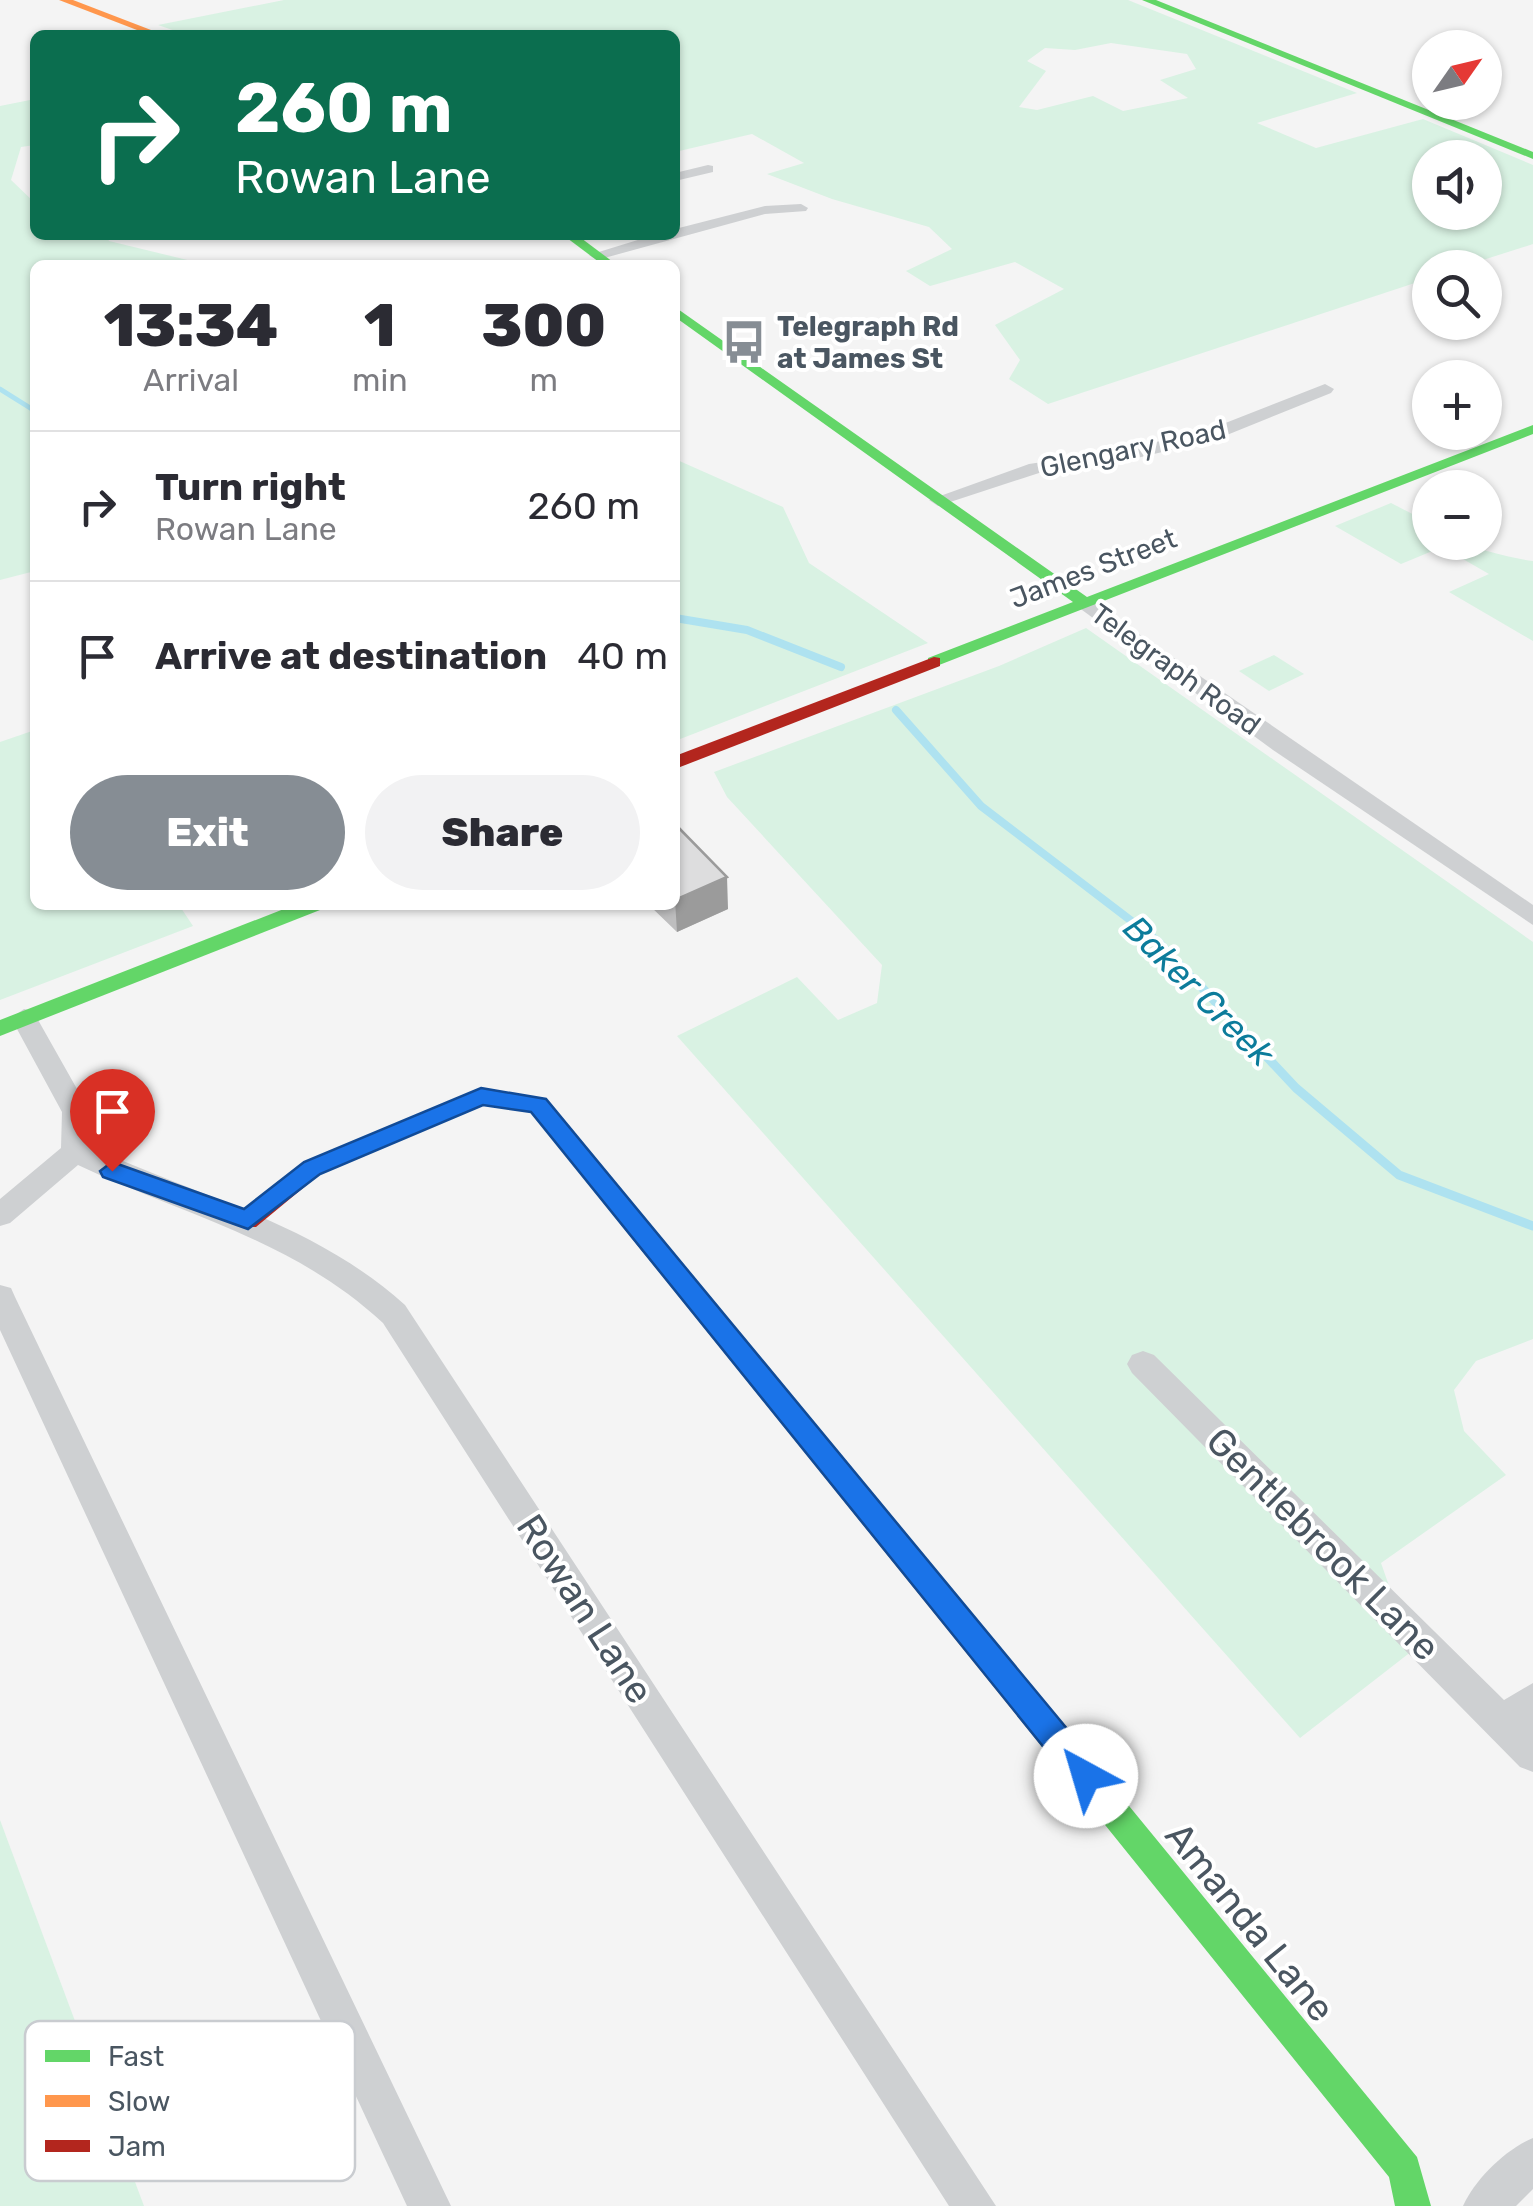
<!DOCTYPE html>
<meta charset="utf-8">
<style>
:root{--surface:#fff;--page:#f2f2f3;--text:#2b2b33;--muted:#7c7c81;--line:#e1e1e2;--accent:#868d94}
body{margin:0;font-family:Rubik,sans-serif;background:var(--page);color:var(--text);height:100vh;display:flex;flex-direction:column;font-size:38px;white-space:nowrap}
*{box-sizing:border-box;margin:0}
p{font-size:32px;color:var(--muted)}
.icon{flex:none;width:55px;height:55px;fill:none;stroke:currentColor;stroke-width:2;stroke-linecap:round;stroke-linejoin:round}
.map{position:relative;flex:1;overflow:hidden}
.panel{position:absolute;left:30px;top:260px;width:650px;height:650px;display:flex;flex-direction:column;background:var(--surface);border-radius:15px;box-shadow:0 2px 8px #0004}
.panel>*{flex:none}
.hud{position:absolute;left:30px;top:30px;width:650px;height:210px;border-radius:15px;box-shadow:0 2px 8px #0004;background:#0b6e4f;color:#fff;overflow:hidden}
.needle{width:65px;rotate:56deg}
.fabs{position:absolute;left:1412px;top:30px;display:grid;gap:20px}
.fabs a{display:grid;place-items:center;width:90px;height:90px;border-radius:50%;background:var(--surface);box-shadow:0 2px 8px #0004;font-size:50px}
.pin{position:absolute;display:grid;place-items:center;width:85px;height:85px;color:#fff;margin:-102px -42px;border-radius:50% 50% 50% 0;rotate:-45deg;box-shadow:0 0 10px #0007}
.pin .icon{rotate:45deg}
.me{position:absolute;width:110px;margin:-55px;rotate:321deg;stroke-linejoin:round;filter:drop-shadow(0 0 8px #0008)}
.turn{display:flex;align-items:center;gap:35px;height:210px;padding:0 40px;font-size:45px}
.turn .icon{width:130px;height:130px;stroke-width:2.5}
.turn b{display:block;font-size:70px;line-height:85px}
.eta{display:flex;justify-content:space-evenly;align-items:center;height:170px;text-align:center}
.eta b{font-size:60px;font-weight:800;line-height:70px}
.cta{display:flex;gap:20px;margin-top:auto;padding:20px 40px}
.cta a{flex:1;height:115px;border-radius:60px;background:var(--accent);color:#fff;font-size:40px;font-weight:800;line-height:115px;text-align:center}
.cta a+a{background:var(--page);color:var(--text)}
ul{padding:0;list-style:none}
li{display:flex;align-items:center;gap:30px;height:150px;padding:0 40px;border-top:2px solid var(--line)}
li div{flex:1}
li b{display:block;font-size:38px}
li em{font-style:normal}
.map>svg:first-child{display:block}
.green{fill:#d9f2e3;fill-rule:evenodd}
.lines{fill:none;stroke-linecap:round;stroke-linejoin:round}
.stream-far2{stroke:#aee2f0;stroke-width:5}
.stream-far1{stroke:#aee2f0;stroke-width:8}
.stream{stroke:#aee2f0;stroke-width:9}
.street{fill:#ced0d2;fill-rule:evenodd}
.fast{fill:#63d668;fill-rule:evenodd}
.slow{fill:#ff974d;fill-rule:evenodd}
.jam{fill:#b3261e;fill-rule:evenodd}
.wall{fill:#bebebf}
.shaded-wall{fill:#9b9b9b}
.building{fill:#ddddde;stroke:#9b9b9b;stroke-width:2.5}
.route{fill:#1a73e8;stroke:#114b97;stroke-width:2.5}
.labels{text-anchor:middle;stroke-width:8;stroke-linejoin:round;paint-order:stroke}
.far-poi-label{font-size:28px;font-weight:bold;fill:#4a5661;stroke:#fff;text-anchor:start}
.far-street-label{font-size:28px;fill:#4a5661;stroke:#fff}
.water-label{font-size:35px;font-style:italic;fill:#0c7c9b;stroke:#fff}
.near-street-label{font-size:38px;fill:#4a5661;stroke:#fff}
.key{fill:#fff;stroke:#c9ccd0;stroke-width:2.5}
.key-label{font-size:28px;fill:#4a5661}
</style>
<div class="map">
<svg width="1533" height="2206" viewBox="0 0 1533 2206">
<rect width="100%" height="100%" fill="#f4f4f4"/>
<!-- green -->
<g class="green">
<path d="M284,0H1128L1357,93L1257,123L1316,148L1423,119L1533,165V244L1461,267L1430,268V278L1048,404L1009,379L1020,360L995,325L1064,289L1015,262L930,286L906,271L952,249L929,227L832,199L767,174L804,163L752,134L675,152V35H187L158,25ZM1111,43L1187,54L1196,69L1160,80L1188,98L1123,111L1093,96L1037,110L1019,107L1046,71L1027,61L1045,48L1075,50ZM1430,158H1485V212H1430Z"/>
<polygon points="35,99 35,145 21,147 11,180 35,203 35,235 106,235 109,241 208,265 35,265 35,571 0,580 0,106"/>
<polygon points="675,459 783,507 809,563 928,643 675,741"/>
<path d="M1391,503L1430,523V542C1468,542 1495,556 1533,561V641L1449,592L1489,574L1442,547L1401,564L1335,526Z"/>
<polygon points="1086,628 1533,942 1533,1339 1476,1361 1454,1390 1464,1431 1506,1475 1381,1563 1412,1651 1300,1738 677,1036 797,977 838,1020 877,1003 882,965 727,797 714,772 999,666"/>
<polygon points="1274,655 1304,674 1269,691 1239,671"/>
<polygon points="35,730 35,905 179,905 193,926 0,1000 0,742"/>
<polygon points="0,1820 144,2206 0,2206"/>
</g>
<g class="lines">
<!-- stream-far2 -->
<polyline class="stream-far2" points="0,389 35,411"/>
<!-- stream-far1 -->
<g class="stream-far1">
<polyline points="675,618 747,630 841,667"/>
<polyline points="896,710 981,806 1159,942 1196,982"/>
</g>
<!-- stream -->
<polyline class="stream" points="1194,979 1296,1088 1399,1175 1533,1226"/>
<!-- street -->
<g class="street">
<polygon points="708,165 713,166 713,172 675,181 675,173"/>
<polygon points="801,204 808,208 806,211 765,214 597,260 589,255 654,235 675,235 675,229 765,206"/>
<polygon points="1325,384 1334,389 1331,393 1217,439 1116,463 1039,473 938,506 929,500 1029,464 1116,451 1205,431"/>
<polygon points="1085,597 1533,905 1533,925 1273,750 1078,607 1075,603"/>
<path d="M24,1009L33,1011L90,1112L89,1146C199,1197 314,1223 405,1305L996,2206H949L383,1323C292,1239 187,1217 78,1165L10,1223L0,1226V1199L61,1148L62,1112L11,1018Z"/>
<polygon points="0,1285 11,1288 15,1297 451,2206 407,2206 0,1330"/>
<polygon points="1143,1351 1154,1355 1504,1700 1533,1683 1533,1772 1520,1767 1132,1373 1127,1364 1132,1355"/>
<path d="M1533,2138V2189L1516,2206H1463C1475,2179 1506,2149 1533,2138Z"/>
</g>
<!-- fast -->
<g class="fast">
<polygon points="1142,0 1156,0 1533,152 1533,159"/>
<polygon points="563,235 577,235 617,265 603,265"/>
<polygon points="675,307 1087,597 1533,425 1533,434 934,667 928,666 928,658 1073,602 675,317"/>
<polygon points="294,905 323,905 320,910 0,1036 0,1020"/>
<polygon points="1050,1719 1061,1723 1417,2157 1431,2206 1395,2206 1389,2177 1039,1743 1035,1733 1039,1723"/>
</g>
<!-- slow -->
<g class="slow">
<polygon points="59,0 73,0 164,35 150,35"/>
<polygon points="652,1236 661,1238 1061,1723 1065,1733 1061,1743 1050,1747 1039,1743 643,1252 640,1245 643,1238"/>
</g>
<!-- jam -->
<g class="jam">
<polygon points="934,657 940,658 940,666 675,769 675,756"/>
<polygon points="481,1088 546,1099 661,1238 664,1245 661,1252 643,1252 531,1112 483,1104 320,1174 256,1227 240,1227 236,1220 240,1213 304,1162"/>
</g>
</g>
<!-- wall -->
<polygon class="wall" points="675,824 728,909 677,932 649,905 675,905"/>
<!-- shaded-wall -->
<polygon class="shaded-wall" points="727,877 728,909 677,932 675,900"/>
<!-- building -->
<polygon class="building" points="675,824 727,877 675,900"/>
<!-- route -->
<polygon class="route" points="481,1088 546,1099 1097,1765 1101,1776 1097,1786 1086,1791 1075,1786 531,1112 483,1105 320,1174 248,1229 103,1177 100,1171 112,1162 244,1209 304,1162"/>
<!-- icons -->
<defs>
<g id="bus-bare" transform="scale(3.45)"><path d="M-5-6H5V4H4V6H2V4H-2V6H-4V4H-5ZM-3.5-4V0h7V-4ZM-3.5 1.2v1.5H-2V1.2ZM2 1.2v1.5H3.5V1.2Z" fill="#868d94" stroke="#fff" stroke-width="2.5" paint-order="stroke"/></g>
</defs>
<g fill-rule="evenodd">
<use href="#bus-bare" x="744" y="342"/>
</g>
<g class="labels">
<!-- far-poi labels -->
<g class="far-poi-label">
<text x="777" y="336">Telegraph Rd<tspan x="777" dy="32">at James St</tspan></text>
</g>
<!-- far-street labels -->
<g class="far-street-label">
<text transform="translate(1133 448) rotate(-12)" y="10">Glengary Road</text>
<text transform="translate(1093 568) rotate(-21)" y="10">James Street</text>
<text transform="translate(1176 669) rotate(36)" y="10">Telegraph Road</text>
</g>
<!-- water labels -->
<g class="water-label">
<text transform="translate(1199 991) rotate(45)" y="12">Baker Creek</text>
</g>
<!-- near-street labels -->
<g class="near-street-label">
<text transform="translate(1323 1544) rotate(45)" y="13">Gentlebrook Lane</text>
<text transform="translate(585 1609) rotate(57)" y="13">Rowan Lane</text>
<text transform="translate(1250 1922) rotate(51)" y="13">Amanda Lane</text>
</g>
</g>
<!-- legend -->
<rect x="25" y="2021" width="330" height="160" rx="15" class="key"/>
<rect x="45" y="2050" width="45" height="12" fill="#63d668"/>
<rect x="45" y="2095" width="45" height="12" fill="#ff974d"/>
<rect x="45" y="2140" width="45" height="12" fill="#b3261e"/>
<g class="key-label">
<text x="108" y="2066">Fast</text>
<text x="108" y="2111">Slow</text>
<text x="108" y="2156">Jam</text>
</g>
</svg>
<div class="fabs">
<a><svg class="needle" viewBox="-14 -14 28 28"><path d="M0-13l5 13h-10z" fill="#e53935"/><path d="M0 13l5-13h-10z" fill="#7c7c81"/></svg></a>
<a><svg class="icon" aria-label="sound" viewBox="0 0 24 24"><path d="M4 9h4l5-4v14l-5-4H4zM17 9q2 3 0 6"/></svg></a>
<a><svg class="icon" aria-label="search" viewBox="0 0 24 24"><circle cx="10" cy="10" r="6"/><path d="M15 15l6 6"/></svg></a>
<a>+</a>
<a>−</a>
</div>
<div class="pin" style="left:112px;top:1171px;background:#d93025"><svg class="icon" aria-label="arrive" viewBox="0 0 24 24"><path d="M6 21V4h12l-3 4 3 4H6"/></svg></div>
<svg class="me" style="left:1086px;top:1776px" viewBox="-20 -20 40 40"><circle r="19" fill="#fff"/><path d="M0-13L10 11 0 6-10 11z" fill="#1a73e8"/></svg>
<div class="hud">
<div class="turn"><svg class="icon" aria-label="right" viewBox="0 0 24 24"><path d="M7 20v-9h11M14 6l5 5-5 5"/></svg><div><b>260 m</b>Rowan Lane</div></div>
</div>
<section class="panel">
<div class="eta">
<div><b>13:34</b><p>Arrival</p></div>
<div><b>1</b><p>min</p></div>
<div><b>300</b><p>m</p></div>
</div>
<ul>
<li><svg class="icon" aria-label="right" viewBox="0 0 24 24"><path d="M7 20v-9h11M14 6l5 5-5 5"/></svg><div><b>Turn right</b><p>Rowan Lane</p></div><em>260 m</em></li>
<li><svg class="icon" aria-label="arrive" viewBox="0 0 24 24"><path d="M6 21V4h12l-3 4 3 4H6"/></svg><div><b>Arrive at destination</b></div><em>40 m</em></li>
</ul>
<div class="cta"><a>Exit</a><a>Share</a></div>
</section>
</div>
